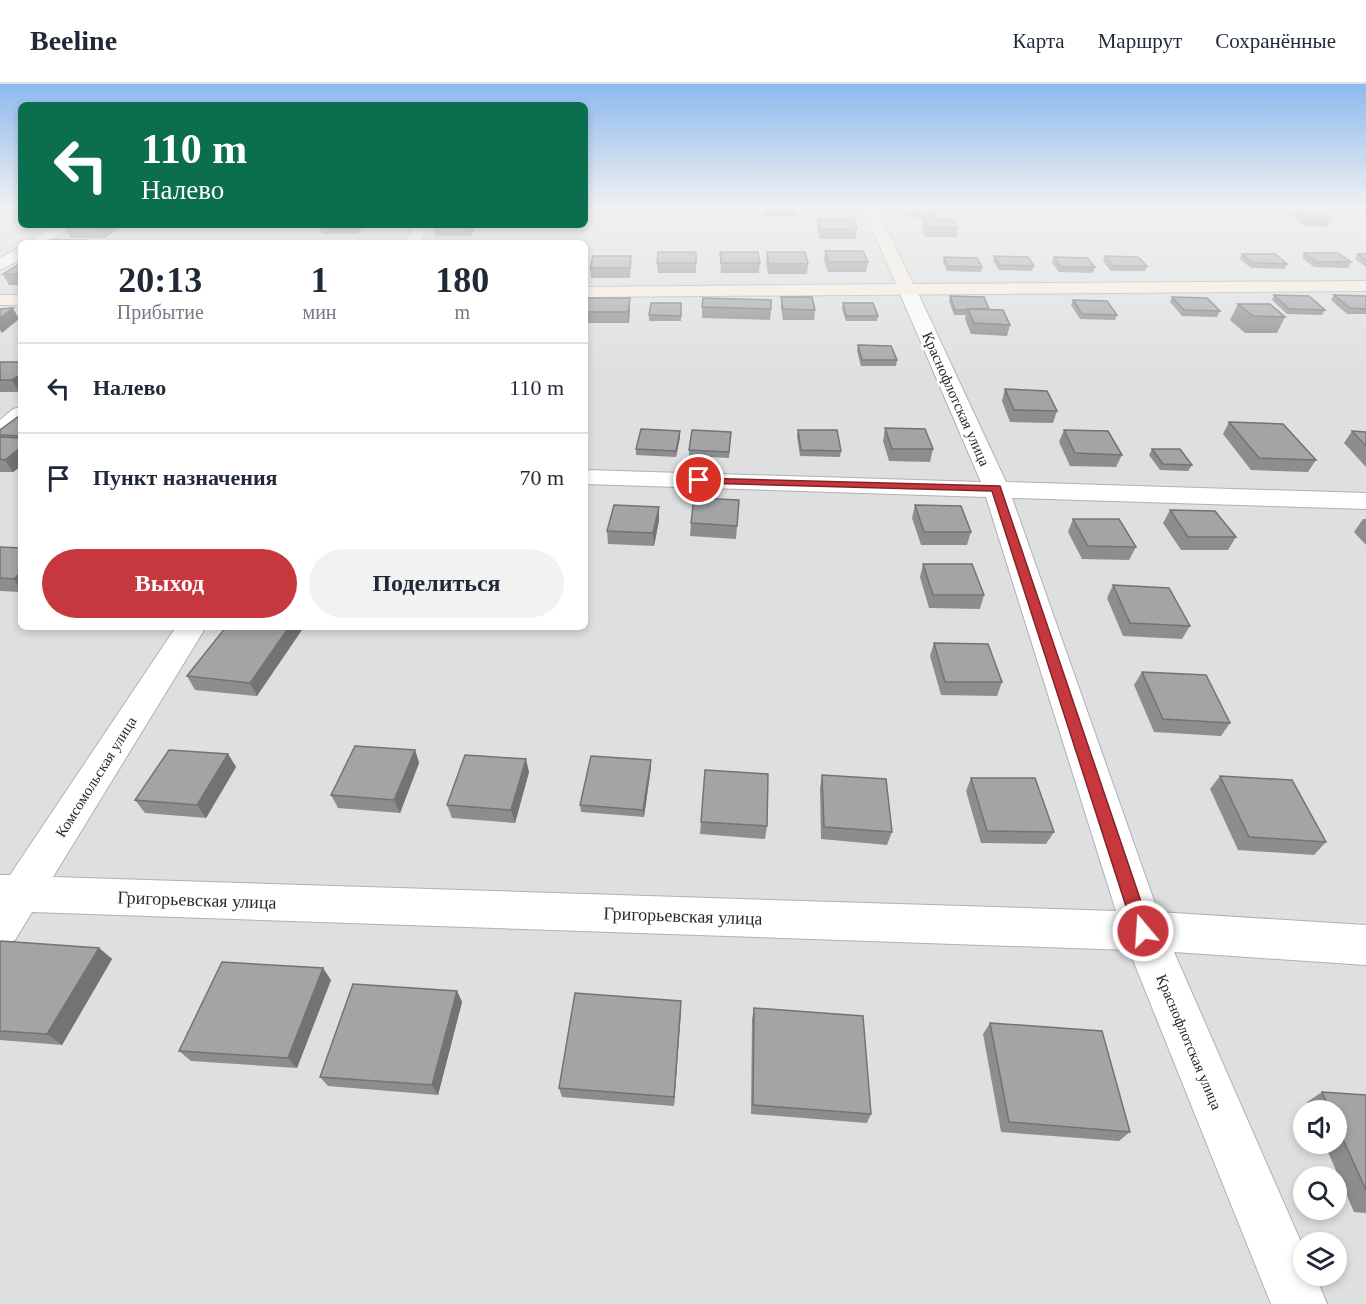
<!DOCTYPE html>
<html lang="ru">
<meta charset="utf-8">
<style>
:root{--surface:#fff;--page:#f2f2f3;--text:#1f2937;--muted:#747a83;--line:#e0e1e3;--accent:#c7373e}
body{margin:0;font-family:Georgia,serif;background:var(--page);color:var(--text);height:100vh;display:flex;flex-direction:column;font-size:22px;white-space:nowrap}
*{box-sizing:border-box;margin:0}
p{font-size:20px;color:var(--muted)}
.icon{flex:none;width:33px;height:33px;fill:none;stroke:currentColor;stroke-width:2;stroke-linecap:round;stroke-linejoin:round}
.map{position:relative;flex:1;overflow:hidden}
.panel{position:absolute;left:18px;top:156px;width:570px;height:390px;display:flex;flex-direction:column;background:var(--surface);border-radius:9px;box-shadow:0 3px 9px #0003}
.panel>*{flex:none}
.banner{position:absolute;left:18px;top:18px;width:570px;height:126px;border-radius:9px;box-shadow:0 3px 9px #0003;background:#0b6e4f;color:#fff;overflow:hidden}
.buttons{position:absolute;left:1293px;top:1016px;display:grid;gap:12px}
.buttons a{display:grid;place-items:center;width:54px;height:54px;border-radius:50%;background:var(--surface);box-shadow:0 3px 9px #0003;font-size:30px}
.pin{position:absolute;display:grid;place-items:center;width:51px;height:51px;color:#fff;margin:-26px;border:3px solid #fff;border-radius:50%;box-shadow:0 2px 6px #0007}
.me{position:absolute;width:66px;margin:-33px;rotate:342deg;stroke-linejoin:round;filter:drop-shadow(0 0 4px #0008)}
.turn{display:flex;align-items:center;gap:21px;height:126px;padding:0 24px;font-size:27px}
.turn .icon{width:78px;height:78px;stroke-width:2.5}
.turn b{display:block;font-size:42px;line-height:51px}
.eta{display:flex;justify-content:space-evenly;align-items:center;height:102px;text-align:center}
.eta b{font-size:36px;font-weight:700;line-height:42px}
.button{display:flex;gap:12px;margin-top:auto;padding:12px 24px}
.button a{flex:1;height:69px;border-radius:36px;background:var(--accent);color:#fff;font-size:24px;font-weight:700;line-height:69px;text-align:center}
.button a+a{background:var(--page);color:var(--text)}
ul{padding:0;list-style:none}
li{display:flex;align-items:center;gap:18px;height:90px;padding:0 24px;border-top:2px solid var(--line)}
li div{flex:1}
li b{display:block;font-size:22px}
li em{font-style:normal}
header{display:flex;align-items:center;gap:36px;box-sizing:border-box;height:84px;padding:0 30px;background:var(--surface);border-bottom:2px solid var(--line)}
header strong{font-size:28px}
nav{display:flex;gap:33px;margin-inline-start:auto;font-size:21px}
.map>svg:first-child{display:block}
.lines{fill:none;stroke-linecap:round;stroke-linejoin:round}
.street-casing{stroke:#b0b1b2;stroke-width:2}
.secondary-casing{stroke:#b0b1b2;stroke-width:2}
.street{fill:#fff;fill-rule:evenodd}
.secondary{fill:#fdf0e4;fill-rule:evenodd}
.wall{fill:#8c8d8e}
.shaded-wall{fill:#727374}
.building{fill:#a3a4a5;stroke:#727374;stroke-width:1.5}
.route{fill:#c7373e;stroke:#812428;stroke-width:1.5}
.labels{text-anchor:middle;stroke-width:5;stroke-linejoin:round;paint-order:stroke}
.street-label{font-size:15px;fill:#29292a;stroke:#fff}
.near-street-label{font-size:18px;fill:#29292a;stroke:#fff}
</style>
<header>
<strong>Beeline</strong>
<nav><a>Карта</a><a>Маршрут</a><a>Сохранённые</a></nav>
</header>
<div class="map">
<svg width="1366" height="1220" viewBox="0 0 1366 1220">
<rect width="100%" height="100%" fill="#dedfe0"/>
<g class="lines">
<!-- street casing -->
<g class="street-casing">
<g id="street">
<polygon points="55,141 73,141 47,159 28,159"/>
<polygon points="416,141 430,141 419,159 403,159"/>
<polygon points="21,163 21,175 0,186 0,174"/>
<polygon points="907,200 916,205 1006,398 1366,409 1366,425 1012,414 1158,828 1366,841 1366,881 1174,868 1304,1165 1304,1191 1315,1191 1327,1220 1271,1220 1129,866 32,828 15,856 0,861 0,791 10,791 176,543 206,543 53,793 1116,827 986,413 585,400 585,386 981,398 898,205"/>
<polygon points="21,323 21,342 8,353 0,355 0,336 13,325"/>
</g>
</g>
<!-- secondary casing -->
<g class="secondary-casing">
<g id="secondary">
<polygon points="862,122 876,122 913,200 1366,197 1366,207 585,213 585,203 896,200"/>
<rect x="0" y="211" width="21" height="10"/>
</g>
</g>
<!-- street -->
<use href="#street" class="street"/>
<!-- secondary -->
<use href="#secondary" class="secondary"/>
</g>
<!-- wall -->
<g class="wall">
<polygon points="591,122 625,122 624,128 591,128"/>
<rect x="648" y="122" width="33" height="5"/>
<rect x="714" y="122" width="33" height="4"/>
<polygon points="762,122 795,122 797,128 797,133 763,133"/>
<rect x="807" y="122" width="33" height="1"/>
<polygon points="905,122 937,130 936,135 907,134 904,127"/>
<polygon points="1053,122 1089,122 1090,123 1088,128 1058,128"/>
<polygon points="1221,122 1269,122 1266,128 1230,129"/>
<polygon points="1293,122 1342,122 1340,126 1324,126 1327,127 1325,129 1332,133 1327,143 1305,142 1289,131"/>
<polygon points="818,135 857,145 856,155 820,155 817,145"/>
<polygon points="924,135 958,144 956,153 925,153 922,145"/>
<polygon points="70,141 118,141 119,144 105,154 70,154 65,144"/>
<polygon points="325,141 365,141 357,150 322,150 321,145"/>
<polygon points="434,142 476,142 471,152 435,152"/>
<polygon points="825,167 868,178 866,188 828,188 824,177"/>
<polygon points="696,168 696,189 658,189 657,179"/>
<polygon points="720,168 760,179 759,189 721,189"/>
<polygon points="767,168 808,180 807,190 768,190 766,179"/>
<polygon points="1304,169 1351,178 1348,184 1314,183 1302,174"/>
<polygon points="1242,170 1287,180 1285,185 1251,184 1240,175"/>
<polygon points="1358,170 1366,170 1366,183 1355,175"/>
<polygon points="994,172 1034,182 1032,187 999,186 993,177"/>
<polygon points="1105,172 1147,182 1145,187 1111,187 1103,177"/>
<polygon points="944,173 982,183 981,188 947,187 943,178"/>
<polygon points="1054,173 1095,183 1093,189 1059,188 1052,179"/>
<polygon points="21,179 21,201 9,201 3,190"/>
<polygon points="631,182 630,194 591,194 590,184"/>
<polygon points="1274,211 1325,226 1322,231 1287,230 1272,216"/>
<polygon points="1334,211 1366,212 1366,230 1347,230 1331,216"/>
<polygon points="950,212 989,225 1010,241 1007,252 971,250 965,235 966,231 954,231 949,217"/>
<polygon points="781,213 815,226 814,236 783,236 781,224"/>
<polygon points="1172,213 1220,227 1217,233 1182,232 1170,218"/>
<polygon points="630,214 630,225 629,239 586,239 585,228"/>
<polygon points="1073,216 1117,231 1115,236 1080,235 1071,221"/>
<polygon points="681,219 681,237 649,237 649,231"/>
<polygon points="843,219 878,232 877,237 846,237 842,225"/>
<polygon points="1238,220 1285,233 1277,249 1245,249 1230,236"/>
<polygon points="702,223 771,225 770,236 702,234"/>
<polygon points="858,261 897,276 896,282 861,282 857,267"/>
<polygon points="0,278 21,278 21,307 19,308 0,308"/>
<polygon points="1005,305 1057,327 1053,339 1010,338 1002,317"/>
<polygon points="21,332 21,382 13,388 0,388 0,346"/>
<polygon points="1229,338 1316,376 1308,388 1251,386 1223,350"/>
<polygon points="885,344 933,365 930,378 889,377 883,357"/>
<polygon points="798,346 841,367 840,373 800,372 797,352"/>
<polygon points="1064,346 1122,371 1116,383 1070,382 1059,358"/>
<polygon points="1352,347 1366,348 1366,383 1344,359"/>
<polygon points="731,348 729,374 689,372 689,366"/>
<polygon points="680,353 676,373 636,371 636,365"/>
<polygon points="1152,365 1192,381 1188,387 1160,386 1149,371"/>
<polygon points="739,416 736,455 690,452 691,439"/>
<polygon points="915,421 971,448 967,461 921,461 912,434"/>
<polygon points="659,423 659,436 654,462 608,460 607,447"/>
<polygon points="1170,426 1236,453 1228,466 1181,466 1163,439"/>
<polygon points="1073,435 1136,463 1129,476 1082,475 1068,448"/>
<polygon points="1363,435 1366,435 1366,461 1354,448"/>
<polygon points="0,463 21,464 21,508 0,507"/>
<polygon points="923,480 984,511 980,525 929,524 920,493"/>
<polygon points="1113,501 1190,542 1182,555 1123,552 1107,514"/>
<polygon points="226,543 257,612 195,606 187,592"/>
<polygon points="934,559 1002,598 997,612 941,611 930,572"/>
<polygon points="1142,588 1230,639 1221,652 1154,648 1134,601"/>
<polygon points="415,666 419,679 400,729 338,724 331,711"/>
<polygon points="228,670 236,683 206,734 145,729 135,716"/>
<polygon points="651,676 651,683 644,733 581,728 580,721"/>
<polygon points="529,688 515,739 452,734 447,721"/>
<polygon points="822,691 892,748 887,761 821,755 820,704"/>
<polygon points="1220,692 1326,758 1314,771 1238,766 1210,705"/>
<polygon points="971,694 1054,748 1046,760 981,759 966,707"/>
<polygon points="701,738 767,742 765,755 700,750"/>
<polygon points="0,859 99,864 112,875 62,961 0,956"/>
<polygon points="331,896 297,984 191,977 179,967"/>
<polygon points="457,907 462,918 438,1011 328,1002 320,993"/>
<polygon points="681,917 674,1022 562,1013 559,1004"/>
<polygon points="754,924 871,1030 867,1039 751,1030 752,935"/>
<polygon points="990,939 1130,1048 1119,1057 1001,1048 983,950"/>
<polygon points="1322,1008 1366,1011 1366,1129 1354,1128 1324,1059 1336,1059 1336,1026 1310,1026 1307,1018"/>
</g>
<!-- shaded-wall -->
<g class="shaded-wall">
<polygon points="106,141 118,141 119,144 105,154 101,144"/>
<polygon points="359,141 365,141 357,150 356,145"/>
<polygon points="470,141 476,141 476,142 471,152 469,142"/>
<polygon points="630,214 630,225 629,239 628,228"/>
<polygon points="13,224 19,235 2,249 0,246 0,234"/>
<polygon points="21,290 21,307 19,308 12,296"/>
<polygon points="680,347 680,353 676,373 676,367"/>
<polygon points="21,363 21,382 13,388 5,376"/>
<polygon points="659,423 659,436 654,462 653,449"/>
<polygon points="21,488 21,505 14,495"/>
<polygon points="289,543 304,543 257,612 250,599"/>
<polygon points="415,666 419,679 400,729 394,716"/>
<polygon points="228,670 236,683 206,734 197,721"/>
<polygon points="526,675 529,688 515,739 511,726"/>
<polygon points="651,676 651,683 644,733 643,726"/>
<polygon points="99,864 112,875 62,961 47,950"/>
<polygon points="323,884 331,896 297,984 288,974"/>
<polygon points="457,907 462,918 438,1011 432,1001"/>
<polygon points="681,917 681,928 674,1022 674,1013"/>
</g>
<!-- building -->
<g class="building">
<rect x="591" y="122" width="33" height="1"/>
<polygon points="762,122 795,122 797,128 764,128"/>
<polygon points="905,122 934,123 937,130 908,129"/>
<polygon points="1058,122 1089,122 1090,123 1059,123"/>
<polygon points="1294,122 1318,122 1327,127 1322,127 1332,133 1310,133"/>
<polygon points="818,135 853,135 857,145 821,145"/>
<polygon points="924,135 954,136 958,144 927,143"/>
<polygon points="70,141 106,141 101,144 65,144"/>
<polygon points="325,141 359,141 356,145 321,145"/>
<polygon points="434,141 470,141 469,142 434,142"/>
<polygon points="49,156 86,156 82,159 45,159"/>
<polygon points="825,167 863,167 868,178 829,178"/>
<polygon points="658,168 696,168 696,179 657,179"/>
<polygon points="720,168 758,168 760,179 721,179"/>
<polygon points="767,168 805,168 808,180 769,180"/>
<polygon points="1304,169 1338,169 1351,178 1317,178"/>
<polygon points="1242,170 1275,170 1287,180 1253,179"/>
<polygon points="1358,170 1366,170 1366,176"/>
<polygon points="593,172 631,172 630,184 590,184"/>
<polygon points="994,172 1028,173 1034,182 1000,181"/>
<polygon points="1105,172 1138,173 1147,182 1113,182"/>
<polygon points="944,173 977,174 982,183 948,182"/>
<polygon points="1054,173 1087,174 1095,183 1061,183"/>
<polygon points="21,179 21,190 3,190"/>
<polygon points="1274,211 1309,212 1325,226 1289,225"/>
<polygon points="1334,211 1366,212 1366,225 1350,224"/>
<polygon points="950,212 984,213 989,225 968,225 969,226 955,226"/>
<polygon points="781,213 812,213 815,226 783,225"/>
<polygon points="1172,213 1207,214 1220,227 1184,226"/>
<polygon points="588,214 630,214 628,228 585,228"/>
<polygon points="703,214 771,216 771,225 702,223"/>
<polygon points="1073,216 1107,217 1117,231 1082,230"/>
<polygon points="651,219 681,219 681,232 649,231"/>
<polygon points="843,219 873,219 878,232 846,232"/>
<polygon points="1238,220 1270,220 1285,233 1253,232"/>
<polygon points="13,224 0,234 0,225"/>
<polygon points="968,225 1003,226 1010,241 974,239"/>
<polygon points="858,261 891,262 897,276 862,276"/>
<polygon points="0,278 21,278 21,290 12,296 0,296"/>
<polygon points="1005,305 1047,307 1057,327 1014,326"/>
<polygon points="19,332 21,332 21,352 0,351 0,346"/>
<polygon points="1229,338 1283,340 1316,376 1259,374"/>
<polygon points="885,344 925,345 933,365 892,365"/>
<polygon points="641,345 680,347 676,367 636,365"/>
<polygon points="692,346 731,348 729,368 689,366"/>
<polygon points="798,346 837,346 841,367 801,366"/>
<polygon points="1064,346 1108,347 1122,371 1075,369"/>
<polygon points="1352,347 1366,348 1366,362"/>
<polygon points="0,353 21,354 21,363 5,376 0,375"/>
<polygon points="1152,365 1180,365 1192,381 1163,380"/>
<polygon points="694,414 739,416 737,442 691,439"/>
<polygon points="614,421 659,423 653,449 607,447"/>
<polygon points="915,421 961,422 971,448 924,448"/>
<polygon points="1170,426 1215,427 1236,453 1188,453"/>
<polygon points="1073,435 1119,435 1136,463 1088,462"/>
<polygon points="0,463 21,464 21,488 14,495 0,494"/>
<polygon points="923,480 972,480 984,511 933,511"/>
<polygon points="1113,501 1169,504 1190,542 1130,539"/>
<polygon points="226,543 289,543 250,599 187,592"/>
<polygon points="934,559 988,560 1002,598 945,598"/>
<polygon points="1142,588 1206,591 1230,639 1163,635"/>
<polygon points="355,662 415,666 394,716 331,711"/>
<polygon points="169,666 228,670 197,721 135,716"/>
<polygon points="465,671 526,675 511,726 447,721"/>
<polygon points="591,672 651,676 643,726 580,721"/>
<polygon points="705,686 768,690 767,742 701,738"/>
<polygon points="822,691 886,695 892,748 824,743"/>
<polygon points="1220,692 1292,696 1326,758 1249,753"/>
<polygon points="971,694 1035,694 1054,748 987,747"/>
<polygon points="1,857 99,864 47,950 0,947 0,859"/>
<polygon points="222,878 323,884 288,974 179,967"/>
<polygon points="353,900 457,907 432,1001 320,993"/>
<polygon points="575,909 681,917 674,1013 559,1004"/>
<polygon points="754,924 863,932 871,1030 753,1021"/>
<polygon points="990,939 1102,947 1130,1048 1009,1038"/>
<polygon points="1322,1008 1366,1011 1366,1106 1336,1040 1336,1026 1330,1026"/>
</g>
<!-- sky -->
<linearGradient id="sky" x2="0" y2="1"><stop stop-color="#8db9ee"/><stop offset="0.42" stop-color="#f0f1f1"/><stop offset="1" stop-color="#f0f1f1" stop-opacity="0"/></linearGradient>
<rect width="1366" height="293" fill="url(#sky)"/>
<!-- route -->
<polygon class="route" points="696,394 1000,402 1151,847 1149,852 1143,855 1136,852 1134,847 992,407 699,399 694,396"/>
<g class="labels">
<!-- street labels -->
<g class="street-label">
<text transform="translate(956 315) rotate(66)" y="5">Краснофлотская улица</text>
<text transform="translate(96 693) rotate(-58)" y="5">Комсомольская улица</text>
<text transform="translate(1189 958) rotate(67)" y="5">Краснофлотская улица</text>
</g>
<!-- near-street labels -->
<g class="near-street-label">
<text transform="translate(197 816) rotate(2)" y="6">Григорьевская улица</text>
<text transform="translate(683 832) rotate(2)" y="6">Григорьевская улица</text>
</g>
</g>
</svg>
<div class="buttons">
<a><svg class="icon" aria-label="sound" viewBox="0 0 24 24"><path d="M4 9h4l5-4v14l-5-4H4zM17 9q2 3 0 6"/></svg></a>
<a><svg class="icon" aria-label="search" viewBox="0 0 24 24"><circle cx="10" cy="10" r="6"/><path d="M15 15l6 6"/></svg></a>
<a><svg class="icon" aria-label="layers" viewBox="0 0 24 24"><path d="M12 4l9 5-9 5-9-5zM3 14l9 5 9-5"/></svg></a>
</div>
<div class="pin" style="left:699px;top:396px;background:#d93025"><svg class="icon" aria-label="arrive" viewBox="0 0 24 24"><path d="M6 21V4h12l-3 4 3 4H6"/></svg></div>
<svg class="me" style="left:1143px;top:847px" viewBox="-20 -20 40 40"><circle r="17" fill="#c7373e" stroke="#fff" stroke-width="3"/><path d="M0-11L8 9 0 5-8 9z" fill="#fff"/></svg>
<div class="banner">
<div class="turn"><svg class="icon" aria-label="left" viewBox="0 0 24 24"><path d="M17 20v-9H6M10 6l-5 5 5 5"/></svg><div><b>110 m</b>Налево</div></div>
</div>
<section class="panel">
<div class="eta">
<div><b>20:13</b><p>Прибытие</p></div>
<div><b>1</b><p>мин</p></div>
<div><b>180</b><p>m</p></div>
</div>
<ul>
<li><svg class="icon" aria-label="left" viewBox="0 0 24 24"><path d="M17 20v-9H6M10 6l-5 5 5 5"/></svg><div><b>Налево</b></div><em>110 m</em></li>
<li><svg class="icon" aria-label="arrive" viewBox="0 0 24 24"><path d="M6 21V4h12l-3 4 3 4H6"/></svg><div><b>Пункт назначения</b></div><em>70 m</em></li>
</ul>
<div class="button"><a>Выход</a><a>Поделиться</a></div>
</section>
</div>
